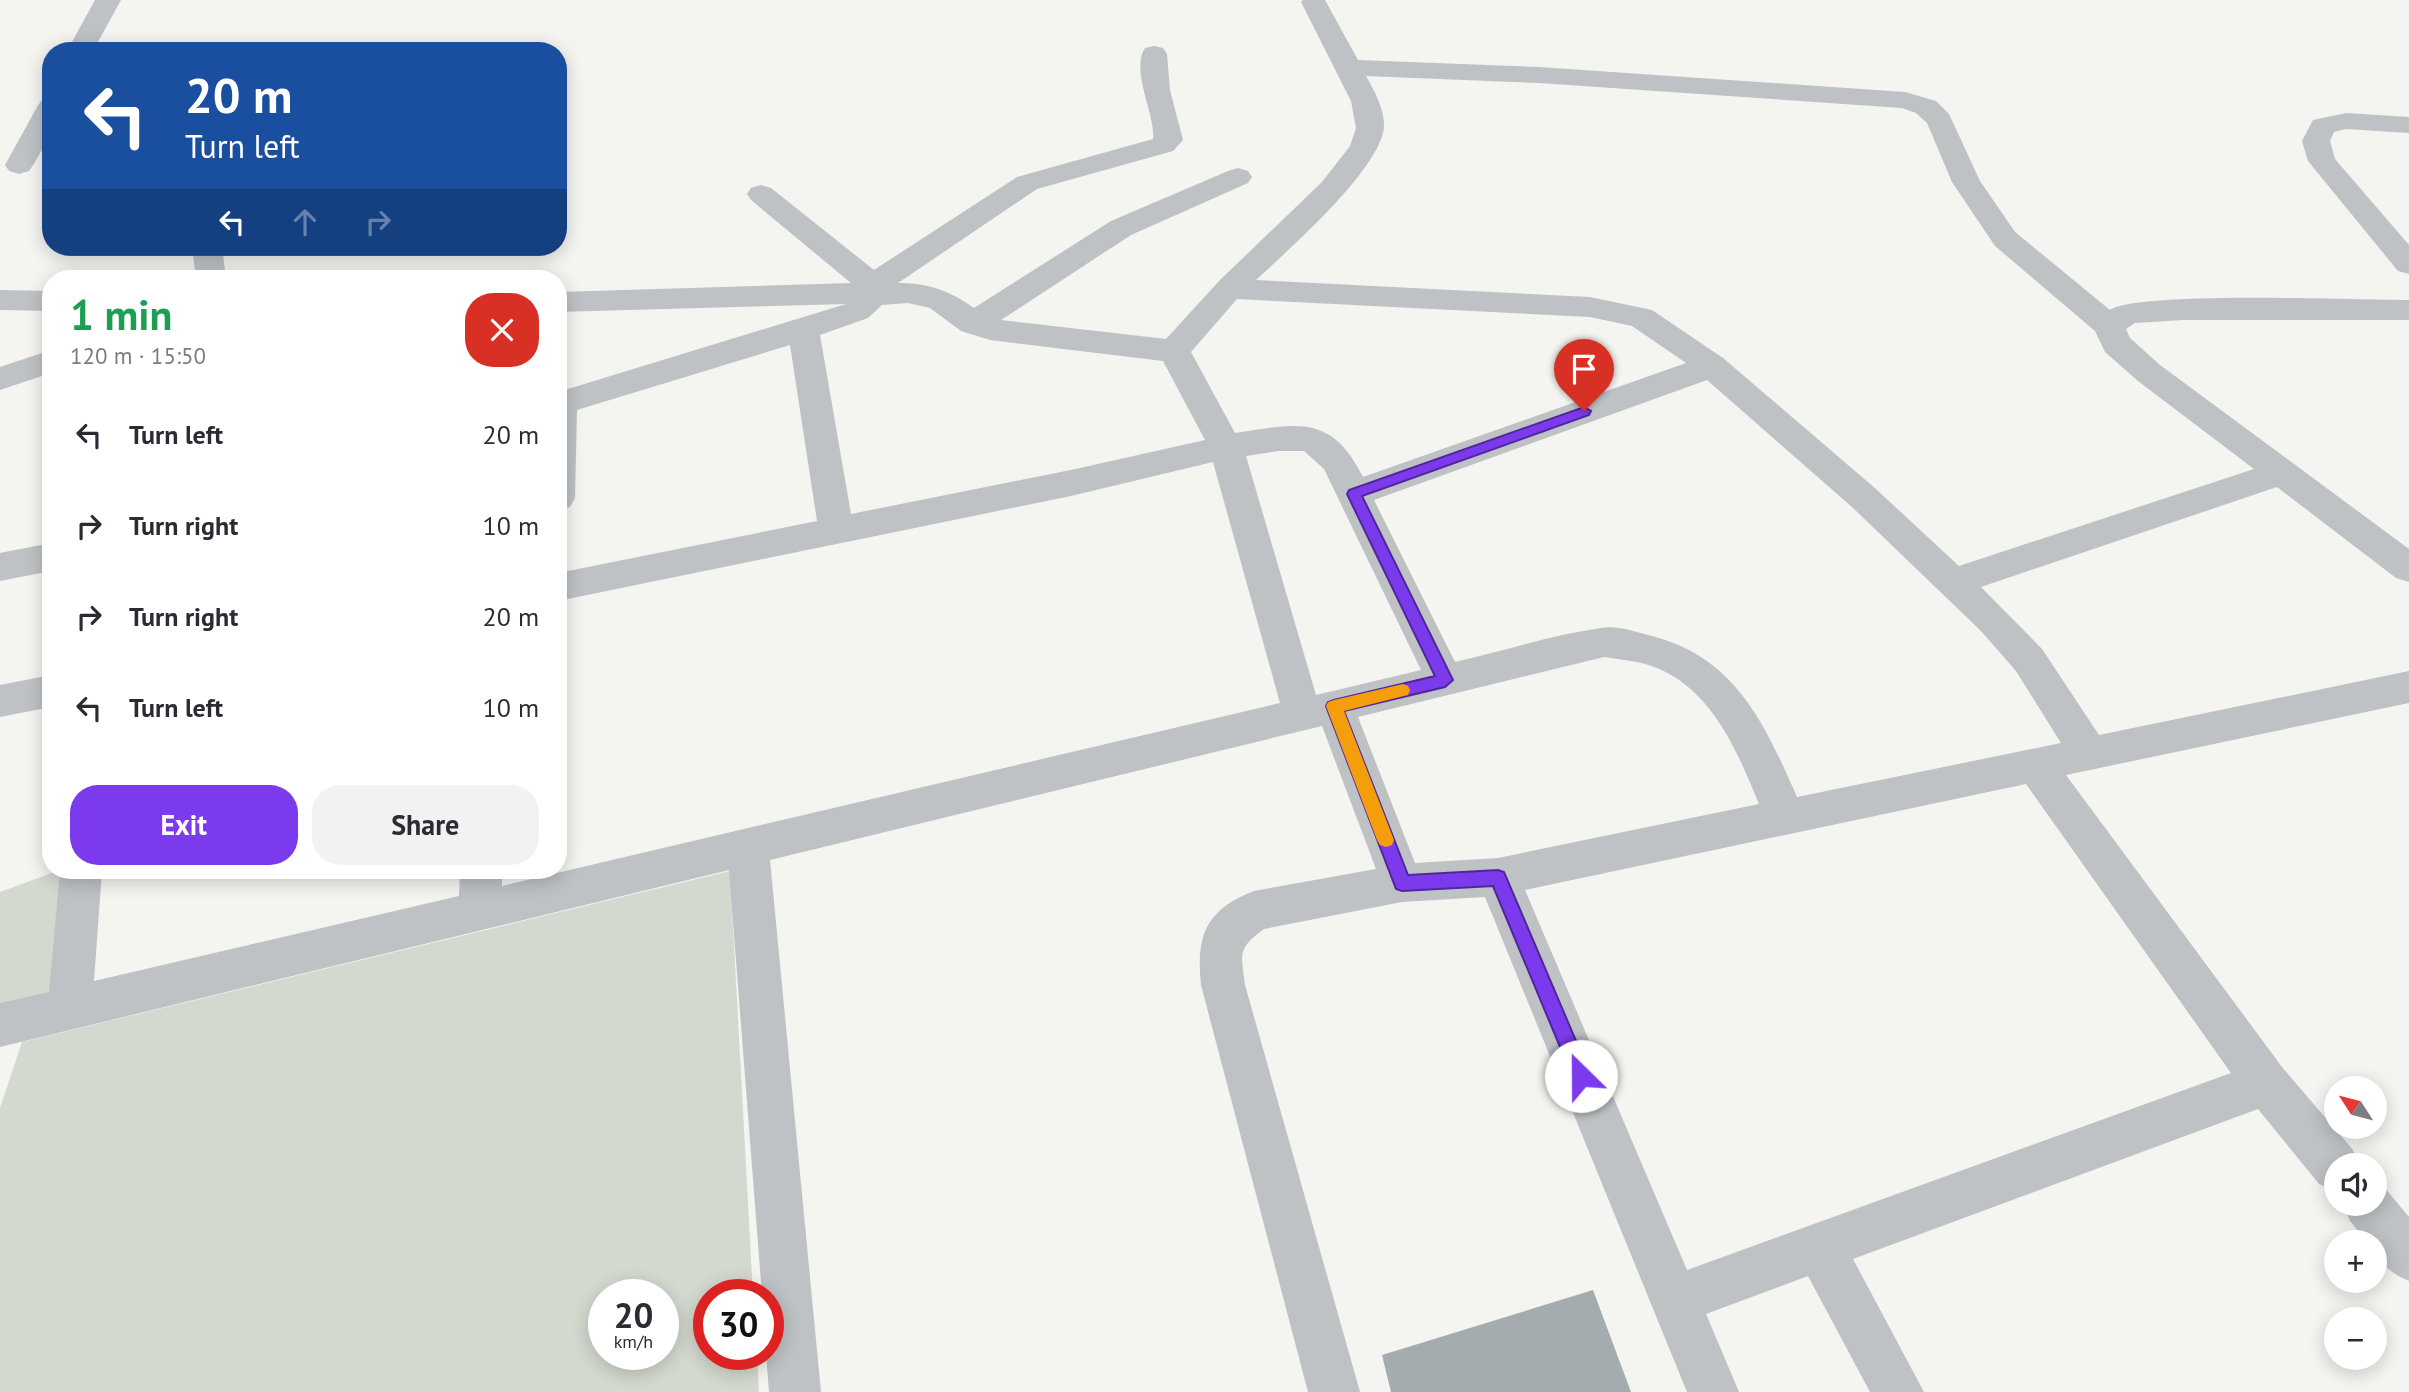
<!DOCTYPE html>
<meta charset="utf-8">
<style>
:root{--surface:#fff;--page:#f2f2f3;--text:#2b2b33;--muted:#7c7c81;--accent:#7c3aed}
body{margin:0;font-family:"PT Sans",sans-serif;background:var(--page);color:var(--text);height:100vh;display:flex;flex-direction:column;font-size:26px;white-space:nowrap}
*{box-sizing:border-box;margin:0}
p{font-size:23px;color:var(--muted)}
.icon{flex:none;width:38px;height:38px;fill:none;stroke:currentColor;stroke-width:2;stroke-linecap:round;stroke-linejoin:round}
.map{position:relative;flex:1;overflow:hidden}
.side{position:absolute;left:42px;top:270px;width:525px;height:609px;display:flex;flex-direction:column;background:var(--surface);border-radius:28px;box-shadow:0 4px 18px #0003}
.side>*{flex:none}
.top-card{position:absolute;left:42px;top:42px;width:525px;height:214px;border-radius:28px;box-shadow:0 4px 18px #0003;background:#1a4fa0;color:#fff;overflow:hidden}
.needle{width:46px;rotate:306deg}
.controls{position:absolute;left:2324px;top:1076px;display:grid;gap:14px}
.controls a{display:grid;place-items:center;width:63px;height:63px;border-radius:50%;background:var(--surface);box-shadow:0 4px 18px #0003;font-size:35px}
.speed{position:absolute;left:588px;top:1279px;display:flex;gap:14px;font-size:35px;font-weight:700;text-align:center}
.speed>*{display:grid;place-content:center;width:91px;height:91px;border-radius:50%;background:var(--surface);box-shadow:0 4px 18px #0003;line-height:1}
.speed small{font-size:18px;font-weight:400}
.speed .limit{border:10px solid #d22;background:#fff;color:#111}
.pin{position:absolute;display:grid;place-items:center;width:60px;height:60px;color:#fff;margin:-72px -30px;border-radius:50% 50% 50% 0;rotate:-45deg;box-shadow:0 0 7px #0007}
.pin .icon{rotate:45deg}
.me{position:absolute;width:77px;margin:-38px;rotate:337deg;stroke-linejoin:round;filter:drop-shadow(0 0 5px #0008)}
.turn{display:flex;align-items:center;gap:24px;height:147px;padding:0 28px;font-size:32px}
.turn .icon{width:91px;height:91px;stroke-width:2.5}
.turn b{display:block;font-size:49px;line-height:60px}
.lanes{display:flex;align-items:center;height:66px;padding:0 28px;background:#0003;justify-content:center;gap:35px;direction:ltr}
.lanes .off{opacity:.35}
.round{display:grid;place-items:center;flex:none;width:74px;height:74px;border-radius:28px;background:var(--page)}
.headline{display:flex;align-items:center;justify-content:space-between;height:119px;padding:0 28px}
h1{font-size:42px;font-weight:800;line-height:52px;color:#1e9e55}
.cta{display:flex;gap:14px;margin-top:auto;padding:14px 28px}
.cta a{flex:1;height:80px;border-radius:28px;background:var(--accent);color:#fff;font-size:28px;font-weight:800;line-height:80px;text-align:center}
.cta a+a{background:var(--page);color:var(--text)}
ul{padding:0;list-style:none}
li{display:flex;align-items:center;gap:21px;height:91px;padding:0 28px}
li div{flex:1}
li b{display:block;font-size:26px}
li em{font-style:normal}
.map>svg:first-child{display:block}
.green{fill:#d4d9d0;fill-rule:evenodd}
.building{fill:#a4acb0}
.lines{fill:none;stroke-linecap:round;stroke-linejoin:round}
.minor{fill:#bec2c5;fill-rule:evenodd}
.route{fill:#7c3aed;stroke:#51269a;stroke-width:2}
.slow{fill:#f59e0b}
</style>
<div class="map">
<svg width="2409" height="1392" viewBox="0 0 2409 1392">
<rect width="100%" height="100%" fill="#f4f4f1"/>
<!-- green -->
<g class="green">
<polygon points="60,870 66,870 55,1003 0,1016 0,892"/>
<path d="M730,871L753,1295H709V1354L757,1355L759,1392H0V1108L22,1042ZM604,1295H663V1354H604Z"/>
</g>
<!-- building -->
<polygon class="building" points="1593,1290 1631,1392 1391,1392 1382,1355"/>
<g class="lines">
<!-- minor -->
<g class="minor">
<polygon points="95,0 121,0 93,51 67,51"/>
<path d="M1303,0H1325L1358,60L1539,67L1905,92L1936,101L1949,114L1980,181L2015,232L2110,310C2139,291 2360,300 2409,300V320H2184L2135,323L2126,329L2130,338L2160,365L2409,549V582L2396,578L2277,487L1981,587L2042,649L2099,735L2409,671V703L2066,775L2282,1067L2353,1150L2359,1166H2336V1191L2319,1184L2258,1109L1853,1259L1924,1392H1870L1808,1276L1706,1314L1739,1392H1687L1485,897L1402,902L1264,929C1237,949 1241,953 1245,985L1360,1392H1308L1201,985C1196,936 1205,910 1254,891L1376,869L1322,726L770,860L821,1392H769L766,1354H768V1295H762L729,870L0,1047V1003L49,992L60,870H102L94,981L459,896L460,870H502V886L1280,703L1213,462L1071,496L558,601V573L817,521L790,345L577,410L575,498L570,507L558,511V392L846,304L558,312V292L851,283L751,200L747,194L751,188L761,185L771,188L874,270L1017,177L1153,139C1156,116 1130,70 1145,48L1154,46L1163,48L1167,54L1170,90L1183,140L1173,151L1037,189L898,283C927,282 950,291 974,308L1111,221L1228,171L1238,168L1248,171L1252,177L1248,183L1131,235L1001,320L1166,339L1220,280L1322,182L1350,146L1356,128L1351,101L1301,2ZM1366,76L1539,83L1902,108L1916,113L1927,123L1952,182L1995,246L2095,331L2105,352L2138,381L2254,469L1959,566L1876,489L1723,358L1652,310L1590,297L1256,280C1288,250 1380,170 1384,127C1385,110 1374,90 1366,76ZM1237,299L1590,317L1632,326L1686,363L1363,477C1331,413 1297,424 1235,433L1191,352ZM908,303L930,308L961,331L990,340L1163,361L1205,440L1071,470L851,514L820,335L868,318L882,305ZM1707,380L1852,507L1981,631L2016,671L2061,743L1797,797C1764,722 1735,656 1648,635C1634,631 1615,625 1601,628C1552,635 1503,651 1455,662L1374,500ZM1279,451H1304L1324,469L1421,670L1316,695L1246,456ZM1604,657C1622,660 1641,661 1657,668C1713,691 1738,753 1759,804L1498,858L1415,863L1358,717ZM2026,784L2231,1073L1687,1270L1525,890Z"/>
<path d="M51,99C51,132 48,143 29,171L19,174L9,171L5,165L37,107L41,101Z"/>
<polygon points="2346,113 2409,117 2409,133 2346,129 2334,132 2330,141 2335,159 2409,245 2409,274 2398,271 2308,161 2302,141 2313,120"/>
<polygon points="192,247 222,247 226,278 196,278"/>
<polygon points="0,290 51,291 51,311 0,310"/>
<polygon points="51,350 51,373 0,390 0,367"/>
<polygon points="51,543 51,571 0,581 0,553"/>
<polygon points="51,675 51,707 0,717 0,685"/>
<path d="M2375,1183L2384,1187L2409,1217V1281C2392,1274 2375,1262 2375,1242H2367L2350,1221L2343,1204H2375Z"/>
</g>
</g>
<!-- route -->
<polygon class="route" points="1584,407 1591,411 1589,415 1362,496 1453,680 1445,687 1344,711 1408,875 1498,870 1504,872 1591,1076 1588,1083 1581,1086 1575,1083 1493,886 1402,891 1396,889 1326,706 1328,702 1334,700 1435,676 1347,494 1349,490"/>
<!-- slow -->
<polygon class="slow" points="1403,684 1408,686 1410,690 1408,695 1344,711 1394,840 1392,845 1386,847 1380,845 1377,840 1326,706 1328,702 1334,700"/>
</svg>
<div class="controls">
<a><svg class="needle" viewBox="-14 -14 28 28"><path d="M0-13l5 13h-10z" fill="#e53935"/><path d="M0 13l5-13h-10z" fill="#7c7c81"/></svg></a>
<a><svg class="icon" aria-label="sound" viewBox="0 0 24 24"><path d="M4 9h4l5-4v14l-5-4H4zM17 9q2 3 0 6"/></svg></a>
<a>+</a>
<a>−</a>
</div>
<div class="speed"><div>20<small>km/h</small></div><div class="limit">30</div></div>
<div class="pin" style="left:1584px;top:411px;background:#d93025"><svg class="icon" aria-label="arrive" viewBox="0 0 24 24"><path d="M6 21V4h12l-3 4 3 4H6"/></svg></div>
<svg class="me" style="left:1581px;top:1076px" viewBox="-20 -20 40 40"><circle r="19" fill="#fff"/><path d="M0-13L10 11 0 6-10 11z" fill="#7c3aed"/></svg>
<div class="top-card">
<div class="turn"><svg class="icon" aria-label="left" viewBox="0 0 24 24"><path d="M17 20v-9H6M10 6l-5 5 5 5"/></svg><div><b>20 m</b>Turn left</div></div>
<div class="lanes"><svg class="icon" aria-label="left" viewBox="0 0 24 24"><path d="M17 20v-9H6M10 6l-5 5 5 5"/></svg><svg class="icon off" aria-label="ahead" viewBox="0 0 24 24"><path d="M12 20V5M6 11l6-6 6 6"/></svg><svg class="icon off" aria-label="right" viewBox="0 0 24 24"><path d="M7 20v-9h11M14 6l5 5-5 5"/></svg></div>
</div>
<section class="side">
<div class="headline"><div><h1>1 min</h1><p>120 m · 15:50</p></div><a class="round" style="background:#d93025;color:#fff"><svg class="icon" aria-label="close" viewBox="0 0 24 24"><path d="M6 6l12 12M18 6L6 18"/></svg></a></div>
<ul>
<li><svg class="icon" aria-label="left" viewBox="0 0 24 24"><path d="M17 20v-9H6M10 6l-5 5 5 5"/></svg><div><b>Turn left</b></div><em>20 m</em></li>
<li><svg class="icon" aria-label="right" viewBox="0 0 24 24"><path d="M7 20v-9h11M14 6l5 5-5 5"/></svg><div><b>Turn right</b></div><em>10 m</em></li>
<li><svg class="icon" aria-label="right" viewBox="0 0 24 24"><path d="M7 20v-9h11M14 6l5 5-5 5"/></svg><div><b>Turn right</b></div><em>20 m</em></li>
<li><svg class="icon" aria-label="left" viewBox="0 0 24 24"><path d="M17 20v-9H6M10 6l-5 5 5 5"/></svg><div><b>Turn left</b></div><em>10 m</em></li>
</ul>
<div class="cta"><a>Exit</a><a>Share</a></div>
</section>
</div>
